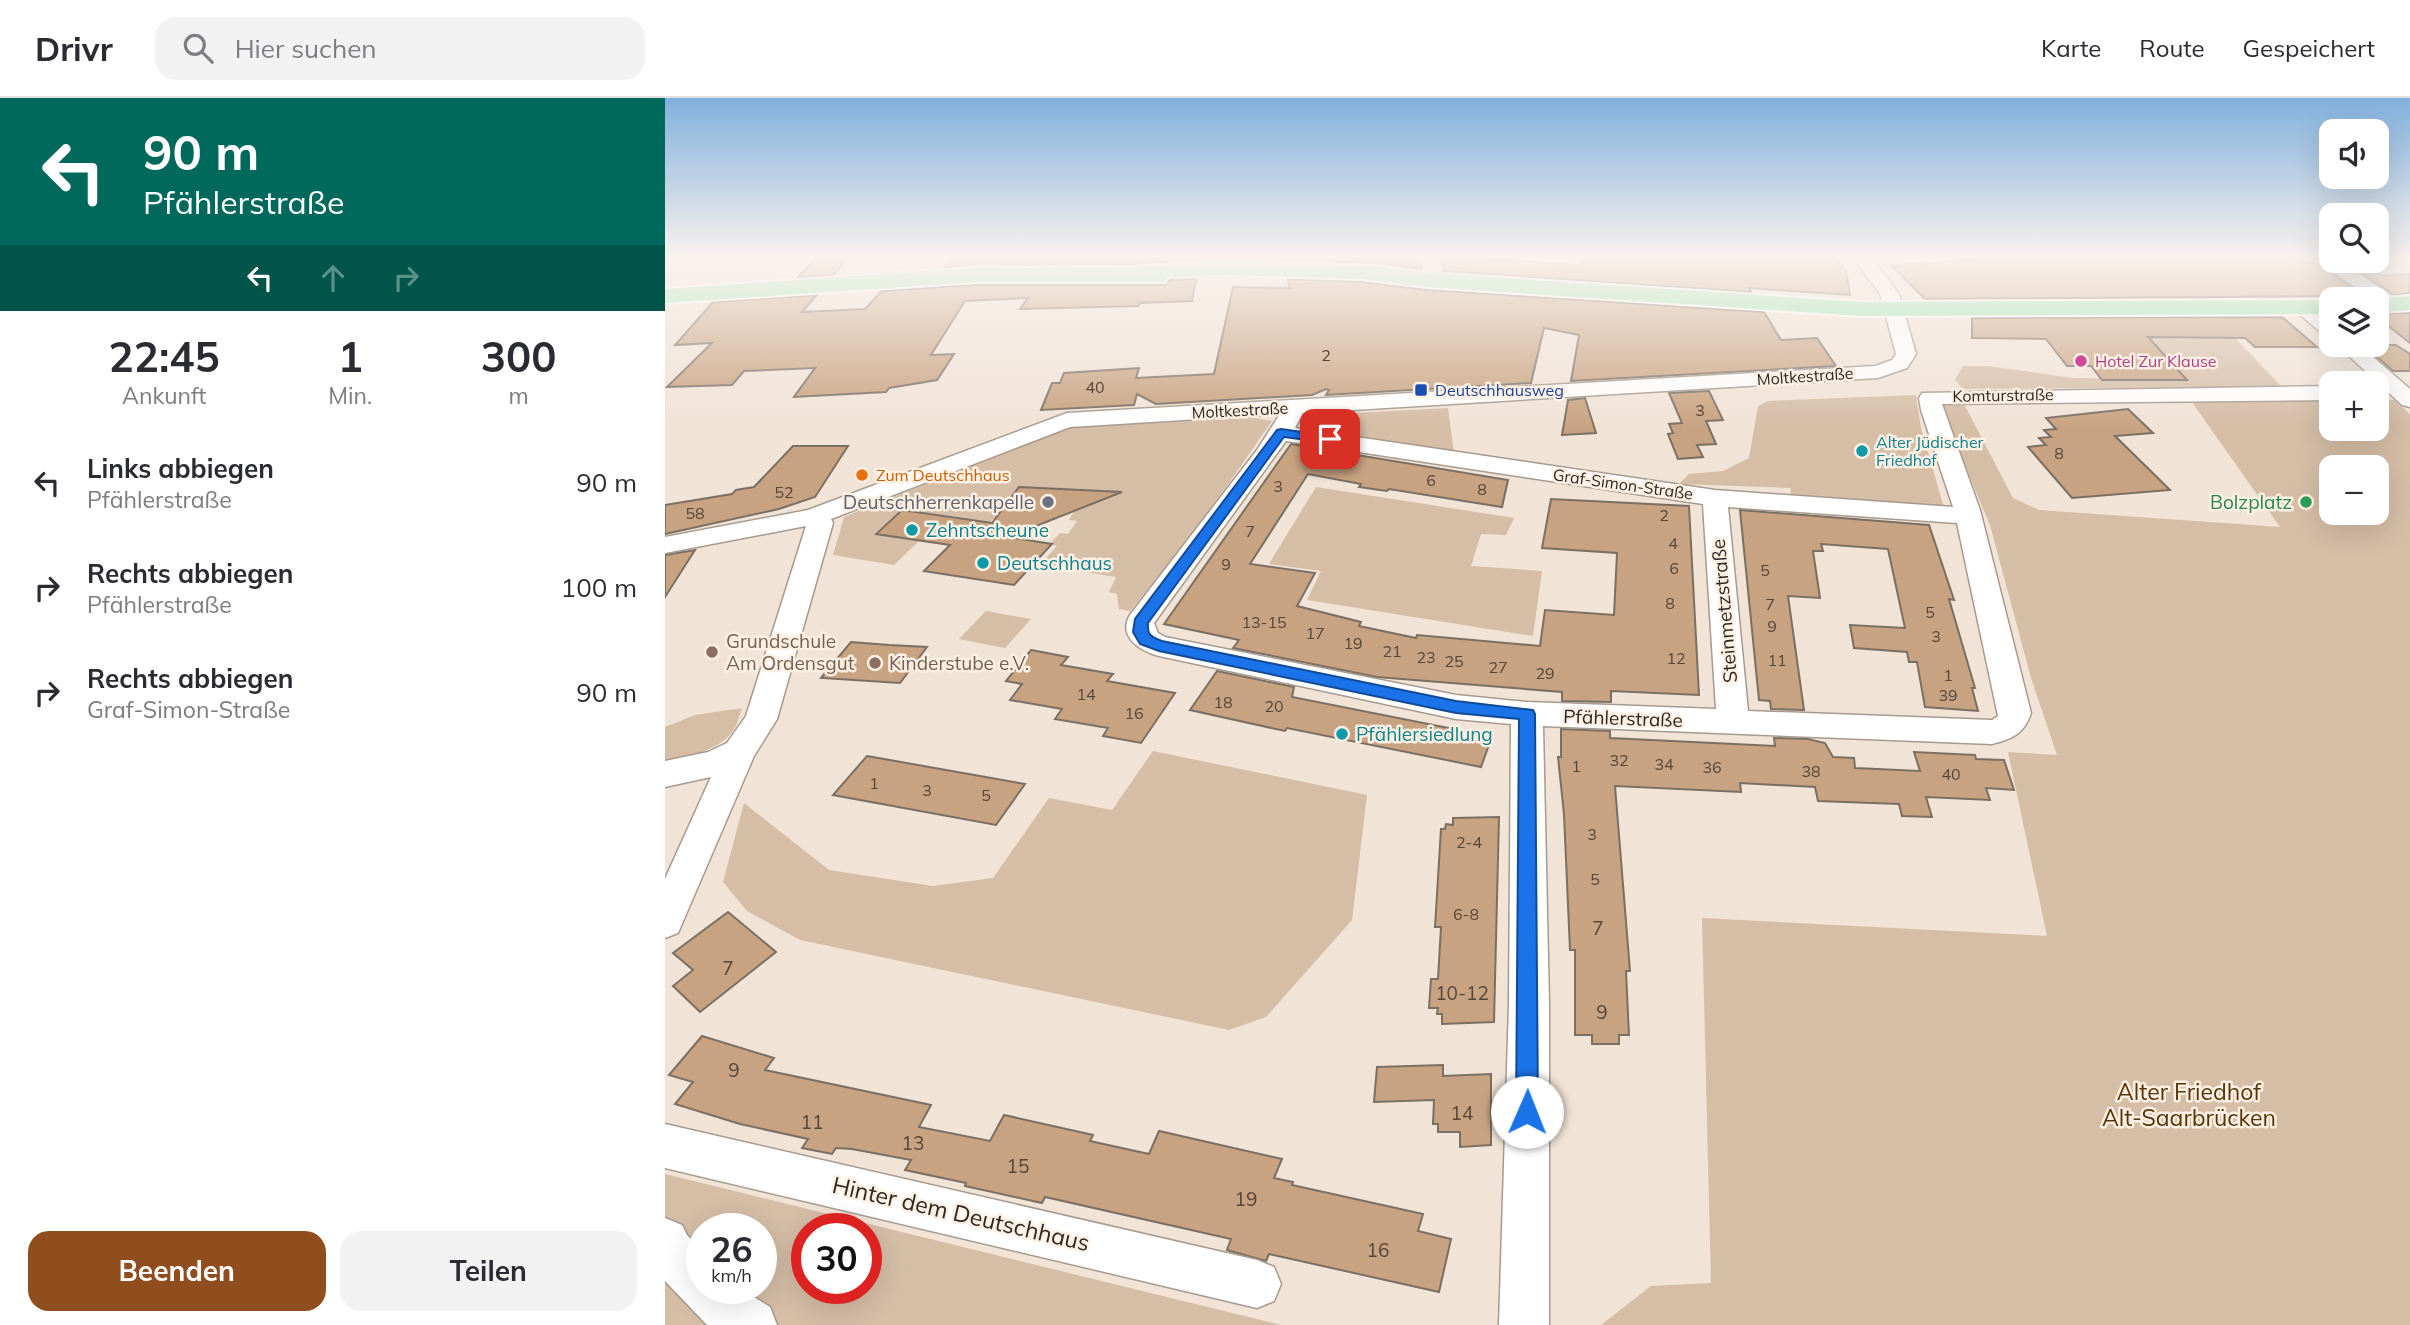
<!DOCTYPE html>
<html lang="de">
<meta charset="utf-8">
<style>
:root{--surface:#fff;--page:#f2f2f3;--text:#2b2b33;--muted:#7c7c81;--line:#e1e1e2;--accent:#904d1e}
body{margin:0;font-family:Mulish,sans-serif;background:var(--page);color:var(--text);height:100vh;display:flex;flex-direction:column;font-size:26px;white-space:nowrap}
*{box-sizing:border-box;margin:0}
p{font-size:23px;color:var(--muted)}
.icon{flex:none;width:38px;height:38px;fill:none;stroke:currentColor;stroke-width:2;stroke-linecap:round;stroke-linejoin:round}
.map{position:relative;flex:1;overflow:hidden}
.panel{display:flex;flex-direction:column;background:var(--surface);width:665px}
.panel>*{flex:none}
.hud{background:#00695c;color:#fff;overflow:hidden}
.buttons{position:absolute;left:1654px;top:21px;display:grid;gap:14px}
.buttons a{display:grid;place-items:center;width:70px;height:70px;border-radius:14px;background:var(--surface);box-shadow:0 7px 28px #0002;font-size:35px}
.speed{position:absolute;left:21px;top:1115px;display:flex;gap:14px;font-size:35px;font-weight:700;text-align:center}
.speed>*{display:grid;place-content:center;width:91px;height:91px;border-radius:50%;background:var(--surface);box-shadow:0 7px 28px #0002;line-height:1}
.speed small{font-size:18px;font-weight:400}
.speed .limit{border:10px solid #d22;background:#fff;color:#111}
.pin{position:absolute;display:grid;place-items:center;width:60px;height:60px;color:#fff;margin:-30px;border-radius:14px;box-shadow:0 4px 10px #0006}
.me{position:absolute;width:77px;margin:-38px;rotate:1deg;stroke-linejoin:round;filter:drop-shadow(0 0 5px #0008)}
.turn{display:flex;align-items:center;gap:24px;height:147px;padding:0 28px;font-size:32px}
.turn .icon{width:91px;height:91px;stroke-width:2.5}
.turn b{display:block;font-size:49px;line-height:60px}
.lanes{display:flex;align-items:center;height:66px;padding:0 28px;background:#0003;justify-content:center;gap:35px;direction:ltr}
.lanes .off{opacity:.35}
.eta{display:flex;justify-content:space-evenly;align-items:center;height:119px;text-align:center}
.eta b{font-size:42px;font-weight:700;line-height:49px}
.button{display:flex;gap:14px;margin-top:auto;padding:14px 28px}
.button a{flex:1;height:80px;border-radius:21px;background:var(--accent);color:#fff;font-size:28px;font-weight:700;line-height:80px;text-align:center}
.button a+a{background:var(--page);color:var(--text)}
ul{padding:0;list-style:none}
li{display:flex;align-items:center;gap:21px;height:105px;padding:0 28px}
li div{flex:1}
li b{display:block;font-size:26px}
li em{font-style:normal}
header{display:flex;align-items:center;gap:42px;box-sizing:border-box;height:98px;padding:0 35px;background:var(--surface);border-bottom:2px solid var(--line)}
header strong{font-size:33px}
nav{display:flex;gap:38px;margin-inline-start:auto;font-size:24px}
.search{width:490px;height:63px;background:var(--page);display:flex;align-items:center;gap:18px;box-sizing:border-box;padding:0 24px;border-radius:21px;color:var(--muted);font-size:26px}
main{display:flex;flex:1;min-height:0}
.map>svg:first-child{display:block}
.green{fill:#d5bda6;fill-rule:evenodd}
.building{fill:#c8a381;stroke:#7b6f64;stroke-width:2}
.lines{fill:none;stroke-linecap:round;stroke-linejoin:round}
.minor-casing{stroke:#a79a8e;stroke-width:3}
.major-casing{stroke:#fff;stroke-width:4}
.minor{fill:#fff;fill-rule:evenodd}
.major{fill:#98e8b3;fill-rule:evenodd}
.route{fill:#1a73e8;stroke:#114b97;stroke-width:2}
.hotel-dot{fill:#d1479c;stroke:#fef0e3;stroke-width:2.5}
.transit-dot{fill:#1a4fb4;stroke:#fef0e3;stroke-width:2.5}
.culture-dot{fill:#0f9aa8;stroke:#fef0e3;stroke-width:2.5}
.food-dot{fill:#e8710a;stroke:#fef0e3;stroke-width:2.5}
.worship-dot{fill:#6b7280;stroke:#fef0e3;stroke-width:2.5}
.leisure-dot{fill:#2e9e5b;stroke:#fef0e3;stroke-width:2.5}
.education-dot{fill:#8d6e63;stroke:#fef0e3;stroke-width:2.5}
.labels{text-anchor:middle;stroke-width:5;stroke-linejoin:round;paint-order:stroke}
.number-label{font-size:16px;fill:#53463a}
.far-hotel-label{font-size:16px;fill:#b23c85;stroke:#fef0e3;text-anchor:start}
.far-street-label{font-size:16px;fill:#2c2722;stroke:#fef0e3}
.far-transit-label{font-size:16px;fill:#164399;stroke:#fef0e3;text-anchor:start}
.far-culture-label{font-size:16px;fill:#0d838f;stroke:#fef0e3;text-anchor:start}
.far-food-label{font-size:16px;fill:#c56008;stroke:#fef0e3;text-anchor:start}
.worship-label{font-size:19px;fill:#5b616d;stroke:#fef0e3;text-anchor:end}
.leisure-label{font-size:19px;fill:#27864d;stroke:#fef0e3;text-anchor:end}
.culture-label{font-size:19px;fill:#0d838f;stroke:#fef0e3;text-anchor:start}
.street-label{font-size:19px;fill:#2c2722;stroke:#fef0e3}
.education-label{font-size:19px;fill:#785e54;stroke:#fef0e3;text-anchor:start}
.near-number-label{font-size:19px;fill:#53463a}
.near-park-label{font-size:23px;fill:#583409;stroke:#fef0e3}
.near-street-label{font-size:23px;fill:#2c2722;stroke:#fef0e3}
</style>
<header>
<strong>Drivr</strong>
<div class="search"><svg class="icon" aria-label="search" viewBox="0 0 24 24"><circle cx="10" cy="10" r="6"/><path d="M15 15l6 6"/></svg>Hier suchen</div>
<nav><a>Karte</a><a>Route</a><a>Gespeichert</a></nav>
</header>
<main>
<section class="panel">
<div class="hud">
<div class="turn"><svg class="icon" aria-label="left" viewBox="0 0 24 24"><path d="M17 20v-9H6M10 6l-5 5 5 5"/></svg><div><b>90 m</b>Pfählerstraße</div></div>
<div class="lanes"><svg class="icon" aria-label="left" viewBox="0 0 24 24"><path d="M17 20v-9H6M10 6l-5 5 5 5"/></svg><svg class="icon off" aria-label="ahead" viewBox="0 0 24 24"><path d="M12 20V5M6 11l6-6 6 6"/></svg><svg class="icon off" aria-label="right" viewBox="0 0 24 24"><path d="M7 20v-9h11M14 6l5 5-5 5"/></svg></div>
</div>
<div class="eta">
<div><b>22:45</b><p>Ankunft</p></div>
<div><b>1</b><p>Min.</p></div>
<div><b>300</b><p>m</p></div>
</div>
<ul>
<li><svg class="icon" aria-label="left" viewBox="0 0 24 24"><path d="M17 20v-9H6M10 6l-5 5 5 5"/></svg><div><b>Links abbiegen</b><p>Pfählerstraße</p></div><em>90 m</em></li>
<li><svg class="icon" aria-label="right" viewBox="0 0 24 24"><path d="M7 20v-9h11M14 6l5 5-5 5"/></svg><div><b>Rechts abbiegen</b><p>Pfählerstraße</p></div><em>100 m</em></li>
<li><svg class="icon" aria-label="right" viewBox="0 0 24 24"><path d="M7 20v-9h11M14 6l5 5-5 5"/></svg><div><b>Rechts abbiegen</b><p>Graf-Simon-Straße</p></div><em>90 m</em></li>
</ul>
<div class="button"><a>Beenden</a><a>Teilen</a></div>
</section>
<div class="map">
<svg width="1745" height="1227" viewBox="0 0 1745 1227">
<rect width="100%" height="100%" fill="#f1e3d6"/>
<!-- green -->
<g class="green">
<polygon points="1483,239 1569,239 1617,289 1298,291 1290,282 1298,268 1323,268 1407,280 1520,281"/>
<polygon points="1251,297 1256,330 1279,410 1125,400 1126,390 1014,386 1024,376 1058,373 1084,360 1093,308 1103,303"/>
<path d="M1524,300L1666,301V331H1712V302H1729L1745,316V1227H936L986,1188L1046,1185L1037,820L1382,838L1343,654L1392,657L1366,580L1325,427L1273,304H1298L1348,400L1374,412L1615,429ZM1666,369H1712V415H1666Z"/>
<polygon points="783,310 789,355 675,336 670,333 668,328 675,319 686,315"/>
<polygon points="590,320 607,323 525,441 465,513 454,511 452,496 444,494 451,479 375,467 392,448 385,446 395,435 403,436 412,423 404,422 410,412 392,391 354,389 335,414 308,442 282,428 291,419 237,411 209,436 254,443 229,467 168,457 179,419 384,336 402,330 424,328"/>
<polygon points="651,389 849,420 841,437 816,436 806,468 877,473 868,538 642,502 656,473 604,466"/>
<polygon points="321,513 366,521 340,550 294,541"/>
<path d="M77,610C74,617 73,625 69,631C58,651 21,660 0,663V629L30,617Z"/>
<polygon points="488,653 702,697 687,822 601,919 564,932 135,842 82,813 58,784 79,705 164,772 268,788 328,780 384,700 447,712"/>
<path d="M0,1076L616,1227H0ZM37,1130H96V1190H37ZM142,1130H201V1190H142Z"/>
</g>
<!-- building -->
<g class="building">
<polygon points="152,158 184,158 168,177 133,179"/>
<polygon points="288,158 536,158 535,162 466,166 280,169"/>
<polygon points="616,158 753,158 756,171 709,165 617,162"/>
<polygon points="777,158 916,167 919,158 1168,158 1181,173 1185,197 1084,190 1086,194 779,173"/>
<polygon points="1350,158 1640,158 1640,165 1651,165 1704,201 1688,201 1684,198 1260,201 1227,168"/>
<polygon points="1680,163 1692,163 1716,178 1745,176 1745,195 1729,197"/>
<polygon points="531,181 527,203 475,205 473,208 355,211 363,200 300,203 266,257 289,256 272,282 224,290 221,294 129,299 150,270 79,273 67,287 2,289 47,245 10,247 48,204 152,197 137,214 200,211 217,193 309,187 500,187 505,182"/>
<polygon points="623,181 696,184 763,192 1099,214 1116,242 1152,240 1171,268 906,283 914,237 879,230 866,285 661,297 664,292 661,291 647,297 491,306 472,296 469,307 376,312 387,285 395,285 399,275 474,270 471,280 549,276 568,189 625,190"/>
<polygon points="1745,215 1745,245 1712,219 1712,216"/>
<polygon points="1617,219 1652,249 1590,249 1580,240 1483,239 1522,282 1437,282 1426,268 1402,268 1381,241 1307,240 1307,220"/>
<polygon points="1698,247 1731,247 1745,256 1745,273 1728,273"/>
<polygon points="1044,293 1058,322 1041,323 1051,346 1032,347 1038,359 1013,361 1003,336 1008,335 1004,326 1017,325 1004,295"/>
<polygon points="920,300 931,335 897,337 903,302"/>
<polygon points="1463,311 1488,335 1450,338 1505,392 1407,400 1363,349 1381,347 1374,340 1386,339 1379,332 1391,331 1381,320"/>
<polygon points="626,346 843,382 837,409 724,391 722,393 694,389 696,386 643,376 585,466 650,475 632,508 696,524 694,528 751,540 752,537 875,548 880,512 949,517 952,455 877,450 886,401 1024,408 1034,597 946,593 946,604 897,603 897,594 712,579 568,550 574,542 499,526"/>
<polygon points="128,348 183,348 150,399 114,411 0,436 0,407 67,396 71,392 89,389"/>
<polygon points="354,389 457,394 343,439 387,446 349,487 259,473 285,447 211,436 237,412 327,425"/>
<polygon points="1075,412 1264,427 1289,502 1284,501 1310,590 1307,590 1313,613 1260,609 1252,564 1244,564 1242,554 1189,550 1185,527 1240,530 1223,451 1156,446 1158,453 1148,453 1155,500 1123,498 1139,612 1106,611 1105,603 1094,602"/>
<polygon points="30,452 0,499 0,457"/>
<polygon points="186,544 224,547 262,549 235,585 156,580"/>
<polygon points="366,552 403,559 396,567 448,576 442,583 510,595 476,645 438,638 443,630 390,621 397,611 345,602 357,586 341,583"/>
<polygon points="552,573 629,589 627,599 819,637 818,640 826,641 816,669 622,630 620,633 525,612"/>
<polygon points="896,631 945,633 945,640 1110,648 1109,640 1143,641 1160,645 1168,659 1189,660 1190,670 1255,673 1249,654 1310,657 1311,661 1339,662 1349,692 1321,690 1325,702 1261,699 1267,719 1237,718 1234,706 1153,703 1150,689 1075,685 1076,694 950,688 965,873 961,873 964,937 954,937 954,946 927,946 927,937 910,937 910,852 905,852 899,716 893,659 896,659"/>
<polygon points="202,658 315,678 360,686 331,727 168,697"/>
<polygon points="834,719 829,924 777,926 777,916 772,916 773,910 764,910 766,881 773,881 776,829 770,829 776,731 780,731 781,726 788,727 788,720"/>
<polygon points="63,814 111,854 35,914 8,888 28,872 8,855"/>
<polygon points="37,938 109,960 100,972 266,1007 254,1029 325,1043 339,1017 428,1037 425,1043 484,1056 494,1033 617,1061 609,1080 628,1084 627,1087 758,1116 753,1133 786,1141 774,1194 604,1156 601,1163 562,1152 566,1141 380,1099 377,1105 300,1088 301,1085 240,1072 246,1062 187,1051 171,1050 167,1056 137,1050 143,1041 75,1026 10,1006 28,984 4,977"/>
<polygon points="778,967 778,978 826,976 826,1047 795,1049 795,1034 773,1034 773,1026 768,1026 769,1002 709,1004 712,969"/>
</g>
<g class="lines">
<!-- minor casing -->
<g class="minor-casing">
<g id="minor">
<polygon points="756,158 774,158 778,182 776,186 762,186"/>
<path d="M1187,158H1270L1261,163L1212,167L1234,196L1251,256L1242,270L1213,280L638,315L630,330L1050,392L1288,409L1256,312L1254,300L1257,295L1666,288V302L1277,306L1315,412L1366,615C1359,636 1347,641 1327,646L878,628L884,906V1227H834L844,906L846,626L791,621L494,558C476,553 452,539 465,517L592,352L615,316L405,329L166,421L168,425L112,621L89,658L13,835L0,840V781L46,679L0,689V663L43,654L62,645L81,618L141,428L0,455V439L143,412L402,315L1210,268L1227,262L1231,256L1215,196ZM621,343L1038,406L1051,611L862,604L791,597L500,539L493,535L489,525ZM1063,409L1292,425L1333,618L1327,622L1083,613Z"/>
<polygon points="1646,158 1666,158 1666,163 1675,163 1738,206 1728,212 1721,210"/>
<polygon points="1639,204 1646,206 1666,223 1666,239 1659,237 1632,214 1629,210 1632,206"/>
<polygon points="1672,247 1694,247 1745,291 1745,309 1737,307"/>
<polygon points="0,1026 592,1162 609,1169 616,1186 609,1203 592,1210 0,1070"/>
<polygon points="0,1120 17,1127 22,1137 37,1152 37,1190 75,1190 105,1209 112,1227 42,1227 0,1183"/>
</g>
</g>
<!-- major casing -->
<g class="major-casing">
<g id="major">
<polygon points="560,163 709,168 763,175 1196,204 1666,202 1666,216 1196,218 763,189 696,181 560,177 503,179 500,184 309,184 0,205 0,191 309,170 466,169"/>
<polygon points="1745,198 1745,212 1712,214 1712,201 1707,201"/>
</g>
</g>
<!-- minor -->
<use href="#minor" class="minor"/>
<!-- major -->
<use href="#major" class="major"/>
</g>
<!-- sky -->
<linearGradient id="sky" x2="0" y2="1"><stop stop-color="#81b0dd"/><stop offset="0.48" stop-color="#f9f2ed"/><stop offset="1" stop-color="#f9f2ed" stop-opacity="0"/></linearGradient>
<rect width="1745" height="330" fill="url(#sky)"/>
<!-- route -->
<path class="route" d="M616,331L665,338L671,341L665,345L619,339L483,525C482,537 486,539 497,543L791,603L868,612L870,616L873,1014L870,1022L862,1025L855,1022L851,1014L854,621L791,615L494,553L475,546L468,534L470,521L612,332Z"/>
<!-- markers -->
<circle class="hotel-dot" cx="1416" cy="263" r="7"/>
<rect class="transit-dot" x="749" y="285" width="14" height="14" rx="3.5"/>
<g class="culture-dot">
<circle cx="1197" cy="353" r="7"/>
<circle cx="247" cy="432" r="7"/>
<circle cx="318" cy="465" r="7"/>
<circle cx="677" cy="636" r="7"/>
</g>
<circle class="food-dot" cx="197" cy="377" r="7"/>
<circle class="worship-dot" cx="383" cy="404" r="7"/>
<circle class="leisure-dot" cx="1641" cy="404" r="7"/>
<g class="education-dot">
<circle cx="47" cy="554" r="7"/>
<circle cx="210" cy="565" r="7"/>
</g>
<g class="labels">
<!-- number labels -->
<g class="number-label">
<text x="661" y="263">2</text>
<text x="430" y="295">40</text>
<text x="1035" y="318">3</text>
<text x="1394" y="361">8</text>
<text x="766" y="388">6</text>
<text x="613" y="394">3</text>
<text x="817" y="397">8</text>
<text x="119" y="400">52</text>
<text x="30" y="421">58</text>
<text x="999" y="423">2</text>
<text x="585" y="439">7</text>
<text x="1008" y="451">4</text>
<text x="561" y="472">9</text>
<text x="1009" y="476">6</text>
<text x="1100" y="478">5</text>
<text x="1005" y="511">8</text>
<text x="1105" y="512">7</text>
<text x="1265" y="520">5</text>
<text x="599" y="530">13-15</text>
<text x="1107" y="534">9</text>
<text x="650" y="541">17</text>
<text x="1271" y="544">3</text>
<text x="688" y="551">19</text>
<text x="727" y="559">21</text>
<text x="761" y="565">23</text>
<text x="1011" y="566">12</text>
<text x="1112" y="568">11</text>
<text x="789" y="569">25</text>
<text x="833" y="575">27</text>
<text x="880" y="581">29</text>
<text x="1283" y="583">1</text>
<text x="421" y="602">14</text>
<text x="1283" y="603">39</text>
<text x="558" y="610">18</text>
<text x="609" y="614">20</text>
<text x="469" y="621">16</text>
<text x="954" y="668">32</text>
<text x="999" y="672">34</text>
<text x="911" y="674">1</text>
<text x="1047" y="675">36</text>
<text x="1146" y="679">38</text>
<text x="1286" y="682">40</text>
<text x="209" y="691">1</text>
<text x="262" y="698">3</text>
<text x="321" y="703">5</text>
<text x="927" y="742">3</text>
<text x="804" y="750">2-4</text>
<text x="930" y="787">5</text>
<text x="801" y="822">6-8</text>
</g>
<!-- far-hotel labels -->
<g class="far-hotel-label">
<text x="1430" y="269">Hotel Zur Klause</text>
</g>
<!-- far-street labels -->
<g class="far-street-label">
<text transform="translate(1140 278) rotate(-4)" y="6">Moltkestraße</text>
<text transform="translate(1338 297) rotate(-1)" y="6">Komturstraße</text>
<text transform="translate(575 312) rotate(-3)" y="6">Moltkestraße</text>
<text transform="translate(958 386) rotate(8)" y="6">Graf-Simon-Straße</text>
</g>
<!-- far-transit labels -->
<g class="far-transit-label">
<text x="770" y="298">Deutschhausweg</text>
</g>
<!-- far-culture labels -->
<g class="far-culture-label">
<text x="1211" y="350">Alter Jüdischer<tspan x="1211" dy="18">Friedhof</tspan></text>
</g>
<!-- far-food labels -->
<g class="far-food-label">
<text x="211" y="383">Zum Deutschhaus</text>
</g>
<!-- worship labels -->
<g class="worship-label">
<text x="369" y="411">Deutschherrenkapelle</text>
</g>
<!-- leisure labels -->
<g class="leisure-label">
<text x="1627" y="411">Bolzplatz</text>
</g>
<!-- culture labels -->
<g class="culture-label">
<text x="261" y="439">Zehntscheune</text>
<text x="332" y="472">Deutschhaus</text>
<text x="691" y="643">Pfählersiedlung</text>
</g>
<!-- street labels -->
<g class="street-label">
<text transform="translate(1059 513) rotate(-95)" y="7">Steinmetzstraße</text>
<text transform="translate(958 620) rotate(2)" y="7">Pfählerstraße</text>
</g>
<!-- education labels -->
<g class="education-label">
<text x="61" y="550">Grundschule<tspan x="61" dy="22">Am Ordensgut</tspan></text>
<text x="224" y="572">Kinderstube e.V.</text>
</g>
<!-- near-number labels -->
<g class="near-number-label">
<text x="933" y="837">7</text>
<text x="63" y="877">7</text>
<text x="797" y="902">10-12</text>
<text x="937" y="921">9</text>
<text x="69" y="979">9</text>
<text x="797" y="1022">14</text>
<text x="147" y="1031">11</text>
<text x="248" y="1052">13</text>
<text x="353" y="1075">15</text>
<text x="581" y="1108">19</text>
<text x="713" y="1159">16</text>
</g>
<!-- near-park labels -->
<g class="near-park-label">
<text x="1524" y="1002">Alter Friedhof<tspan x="1524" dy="26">Alt-Saarbrücken</tspan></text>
</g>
<!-- near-street labels -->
<g class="near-street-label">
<text transform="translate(296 1116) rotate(13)" y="8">Hinter dem Deutschhaus</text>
</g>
</g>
</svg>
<div class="buttons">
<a><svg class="icon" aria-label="sound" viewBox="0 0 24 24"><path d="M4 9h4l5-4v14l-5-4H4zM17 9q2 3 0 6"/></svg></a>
<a><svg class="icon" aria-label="search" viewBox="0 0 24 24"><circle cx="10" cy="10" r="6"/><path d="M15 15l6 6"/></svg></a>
<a><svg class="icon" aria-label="layers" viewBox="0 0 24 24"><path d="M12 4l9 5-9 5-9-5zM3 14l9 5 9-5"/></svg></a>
<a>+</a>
<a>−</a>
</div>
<div class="speed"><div>26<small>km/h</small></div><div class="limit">30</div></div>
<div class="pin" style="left:665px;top:341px;background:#d93025"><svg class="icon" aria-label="arrive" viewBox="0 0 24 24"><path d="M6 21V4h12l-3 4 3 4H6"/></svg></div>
<svg class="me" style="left:862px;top:1014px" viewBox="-20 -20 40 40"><circle r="19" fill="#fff"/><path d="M0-13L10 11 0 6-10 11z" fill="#1a73e8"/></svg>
</div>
</main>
